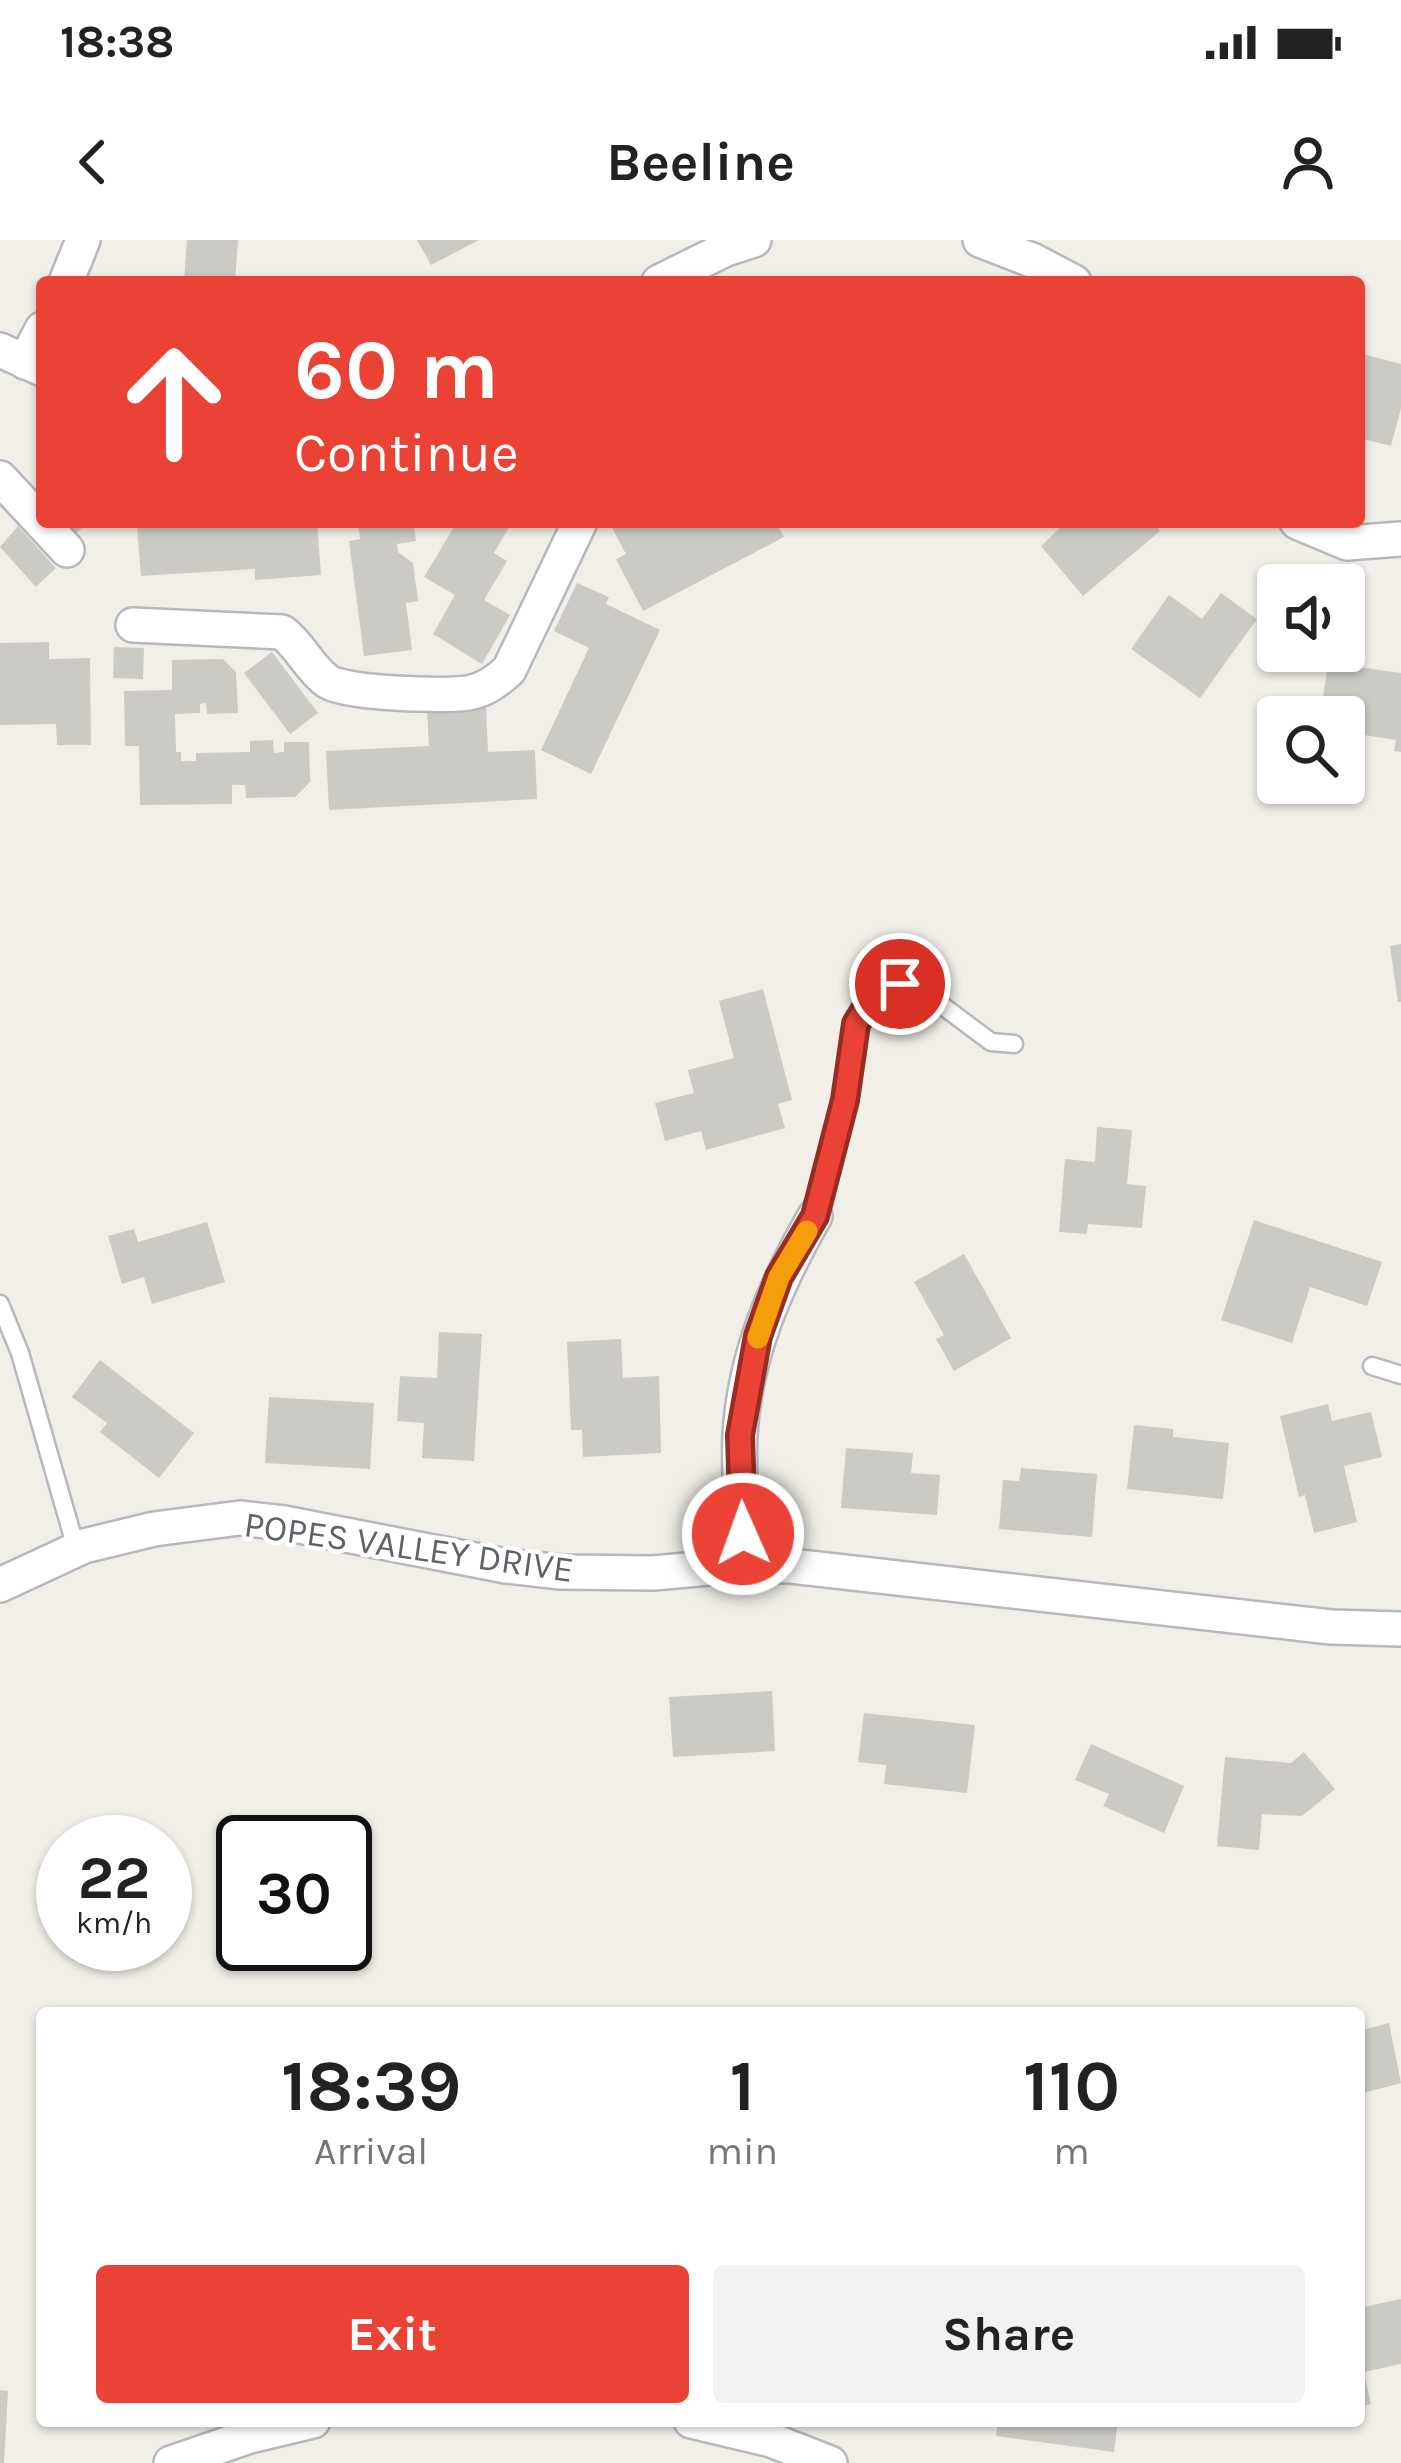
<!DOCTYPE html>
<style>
:root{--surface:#fff;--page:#f2f2f2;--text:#222;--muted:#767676;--accent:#ea4335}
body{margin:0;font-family:Karla,sans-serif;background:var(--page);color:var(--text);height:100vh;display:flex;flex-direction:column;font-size:45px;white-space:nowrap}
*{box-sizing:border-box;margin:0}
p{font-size:39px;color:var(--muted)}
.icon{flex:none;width:66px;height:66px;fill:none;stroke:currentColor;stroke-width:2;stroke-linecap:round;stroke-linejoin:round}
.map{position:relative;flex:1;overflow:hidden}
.sheet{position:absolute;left:36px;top:1767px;width:1329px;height:420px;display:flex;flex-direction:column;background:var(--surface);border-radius:12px;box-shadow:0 3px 9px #0004}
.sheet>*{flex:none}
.banner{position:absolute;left:36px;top:36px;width:1329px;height:252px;border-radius:12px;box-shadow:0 3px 9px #0004;background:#ea4335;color:#fff;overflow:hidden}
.fabs{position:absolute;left:1257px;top:324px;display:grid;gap:24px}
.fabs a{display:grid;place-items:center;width:108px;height:108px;border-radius:12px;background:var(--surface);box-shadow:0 3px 9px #0004;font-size:60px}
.speed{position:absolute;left:36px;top:1575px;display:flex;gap:24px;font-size:60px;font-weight:700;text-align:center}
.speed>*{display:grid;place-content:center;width:156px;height:156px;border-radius:50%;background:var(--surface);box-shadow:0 3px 9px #0004;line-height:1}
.speed small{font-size:30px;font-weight:400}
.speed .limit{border:6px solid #111;border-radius:18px;background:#fff;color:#111}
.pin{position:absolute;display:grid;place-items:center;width:102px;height:102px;color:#fff;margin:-51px;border:6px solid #fff;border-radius:50%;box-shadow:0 3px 12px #0007}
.me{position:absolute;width:132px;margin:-66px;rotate:358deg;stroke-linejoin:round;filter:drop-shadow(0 0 9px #0008)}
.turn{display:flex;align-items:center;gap:42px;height:252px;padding:0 60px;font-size:54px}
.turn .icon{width:156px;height:156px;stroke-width:2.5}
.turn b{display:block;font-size:84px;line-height:102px}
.eta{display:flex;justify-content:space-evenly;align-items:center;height:204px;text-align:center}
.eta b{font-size:72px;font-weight:700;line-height:84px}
.primary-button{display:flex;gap:24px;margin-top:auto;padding:24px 60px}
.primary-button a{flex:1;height:138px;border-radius:12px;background:var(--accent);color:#fff;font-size:48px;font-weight:700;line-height:138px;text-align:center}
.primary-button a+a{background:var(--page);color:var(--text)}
.status{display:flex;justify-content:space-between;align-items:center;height:84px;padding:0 60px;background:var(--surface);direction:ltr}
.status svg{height:33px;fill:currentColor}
header{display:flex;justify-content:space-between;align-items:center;height:156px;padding:0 60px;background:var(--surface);font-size:54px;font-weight:700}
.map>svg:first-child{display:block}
.building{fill:#cccac5}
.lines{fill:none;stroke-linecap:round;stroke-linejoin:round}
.service-casing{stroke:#b5b8bc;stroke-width:21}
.minor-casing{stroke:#b5b8bc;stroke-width:38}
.service{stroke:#fff;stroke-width:16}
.minor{stroke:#fff;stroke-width:33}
.route-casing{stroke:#982c22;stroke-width:30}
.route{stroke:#ea4335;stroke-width:21}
.slow{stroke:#f59e0b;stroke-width:21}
.labels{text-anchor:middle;stroke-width:9;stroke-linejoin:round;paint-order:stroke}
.street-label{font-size:36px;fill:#5f6368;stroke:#fff}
</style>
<div class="status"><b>18:38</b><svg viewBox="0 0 49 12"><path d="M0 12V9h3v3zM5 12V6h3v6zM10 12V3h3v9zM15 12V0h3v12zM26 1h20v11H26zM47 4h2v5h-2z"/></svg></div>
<header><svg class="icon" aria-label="back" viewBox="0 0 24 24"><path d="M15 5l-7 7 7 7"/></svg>Beeline<svg class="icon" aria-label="person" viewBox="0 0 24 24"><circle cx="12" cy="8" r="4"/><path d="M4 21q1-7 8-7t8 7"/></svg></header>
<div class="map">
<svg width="1401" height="2223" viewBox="0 0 1401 2223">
<rect width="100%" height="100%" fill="#f1efe8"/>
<!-- building -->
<g class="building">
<polygon points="187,0 238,0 235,42 184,41"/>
<polygon points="417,0 479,0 431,25"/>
<polygon points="1359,113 1401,124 1401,168 1391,206 1359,198"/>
<polygon points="61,282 88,282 73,296"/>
<polygon points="194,282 317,282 321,335 255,340 255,329 141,336 137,286"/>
<polygon points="358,282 414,282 416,301 397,304 398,312 413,323 418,361 406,363 412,410 364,416 349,301 360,299"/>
<polygon points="457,282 512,282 494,313 507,321 484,360 510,375 482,424 433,394 455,355 424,337"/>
<polygon points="609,282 776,282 784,297 643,371 616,319 626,314"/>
<polygon points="1066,282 1153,282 1160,291 1083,356 1041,306"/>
<polygon points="18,286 56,328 36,347 0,307"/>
<polygon points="577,343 609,357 606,364 660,390 591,534 541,510 589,408 554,391"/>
<polygon points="1221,353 1257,379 1200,458 1131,409 1169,355 1202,379"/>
<polygon points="49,402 49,419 90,418 91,505 57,505 56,484 0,485 0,403"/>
<polygon points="114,407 144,408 143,439 113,438"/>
<polygon points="272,412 318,473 290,494 244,433"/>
<polygon points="223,419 236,432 238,473 207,474 206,463 200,464 200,473 175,474 176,512 181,512 181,521 196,521 196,513 250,512 250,501 273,500 274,513 284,512 284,502 309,502 310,542 295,557 246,558 245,545 232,545 232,564 140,565 139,506 125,506 124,451 172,450 172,420"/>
<polygon points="1328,423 1401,433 1401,512 1394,511 1396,500 1344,492 1344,477 1320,477"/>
<polygon points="486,467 488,512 535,510 537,559 329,570 326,511 429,506 427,470"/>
<polygon points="1401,704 1401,762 1398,762 1390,706"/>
<polygon points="763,749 792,860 778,864 785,888 706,910 701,891 665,901 655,863 694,853 688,830 734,818 719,761"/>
<polygon points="1097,887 1132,890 1127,944 1146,946 1142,988 1088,984 1087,994 1059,992 1065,919 1095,922"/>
<polygon points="1254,980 1382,1022 1367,1066 1310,1047 1292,1103 1221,1080"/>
<polygon points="207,982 225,1042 152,1064 144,1037 122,1044 108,996 134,989 138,1002"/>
<polygon points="964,1014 1011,1098 954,1131 936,1099 944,1095 914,1042"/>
<polygon points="439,1092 482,1094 474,1221 422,1218 424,1183 397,1181 400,1136 437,1138"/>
<polygon points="621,1099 623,1138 659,1136 661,1213 583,1217 582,1190 571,1190 567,1102"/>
<polygon points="100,1120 194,1193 159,1238 100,1192 107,1183 72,1157"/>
<polygon points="269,1157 374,1163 370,1229 265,1223"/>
<polygon points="1328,1164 1332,1181 1371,1172 1382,1217 1344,1226 1357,1282 1314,1293 1305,1255 1299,1257 1280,1176"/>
<polygon points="1134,1185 1173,1189 1173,1197 1229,1203 1223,1259 1127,1249"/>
<polygon points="846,1208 913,1213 911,1233 940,1235 937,1275 841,1268"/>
<polygon points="1021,1228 1097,1234 1092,1297 999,1289 1003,1240 1019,1241"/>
<polygon points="772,1451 775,1511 673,1517 669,1457"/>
<polygon points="864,1473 975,1485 967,1553 884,1544 886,1525 858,1522"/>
<polygon points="1091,1504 1184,1546 1164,1593 1103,1566 1109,1554 1075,1540"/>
<polygon points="1304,1512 1335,1549 1302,1576 1262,1574 1259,1610 1217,1606 1225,1517 1291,1523"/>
<polygon points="1389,1783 1401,1843 1359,1854 1359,1791"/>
<polygon points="1401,2059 1401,2124 1364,2132 1371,2164 1359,2167 1359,2068"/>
<polygon points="0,2150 8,2151 4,2223 0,2223"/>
<polygon points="998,2181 1118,2181 1114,2212 996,2196"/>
</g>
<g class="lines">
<!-- service casing -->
<g class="service-casing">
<g id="service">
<polyline points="815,976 845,860 856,784 869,763 900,744 916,746 991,802 1014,804"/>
<polyline points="0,1064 20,1113 76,1308"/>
<polyline points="1372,1126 1401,1135"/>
</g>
</g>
<!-- minor casing -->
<g class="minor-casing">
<g id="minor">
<polyline points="980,0 1034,21 1074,42"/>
<polyline points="66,42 83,0"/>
<polyline points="659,42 726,9 754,0"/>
<polyline points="0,110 42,129"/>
<polyline points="25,122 42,89"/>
<polyline points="0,238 67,310"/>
<polyline points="1297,282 1347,303 1401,299"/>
<path d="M133,385L282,392C300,405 309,428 327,441C345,454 443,456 468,453C485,450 497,441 509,430L580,282"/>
<path d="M743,1325C743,1282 738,1237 740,1194C745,1114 776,1044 815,976"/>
<polyline points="0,1345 84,1306 154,1289 240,1278 284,1283 506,1326 561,1332 653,1333 743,1325 791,1326 1331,1387 1401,1389"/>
<polyline points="691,2181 771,2200 830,2223"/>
<polyline points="171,2223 250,2196 313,2181"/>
</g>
</g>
<!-- service -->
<use href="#service" class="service"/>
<!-- minor -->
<use href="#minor" class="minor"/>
</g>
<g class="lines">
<!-- route casing -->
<g class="route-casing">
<polyline id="route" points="743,1294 740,1195 758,1096 779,1037 815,976 845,860 856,784 869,763 900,744"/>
</g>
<!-- route -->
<use href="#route" class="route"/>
<!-- slow -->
<polyline class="slow" points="758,1098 779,1037 807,991"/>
</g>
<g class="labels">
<!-- street labels -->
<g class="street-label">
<text transform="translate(409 1306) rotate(8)" y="13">POPES VALLEY DRIVE</text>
</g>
</g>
</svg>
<div class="fabs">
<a><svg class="icon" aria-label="sound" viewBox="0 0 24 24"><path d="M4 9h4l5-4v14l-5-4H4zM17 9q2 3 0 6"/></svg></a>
<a><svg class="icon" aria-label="search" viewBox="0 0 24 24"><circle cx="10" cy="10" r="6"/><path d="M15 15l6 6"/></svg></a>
</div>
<div class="speed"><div>22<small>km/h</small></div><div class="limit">30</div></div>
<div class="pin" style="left:900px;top:744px;background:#d93025"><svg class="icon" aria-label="arrive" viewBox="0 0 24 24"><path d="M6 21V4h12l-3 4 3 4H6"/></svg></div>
<svg class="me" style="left:743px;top:1294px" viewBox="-20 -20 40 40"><circle r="17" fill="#ea4335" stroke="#fff" stroke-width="3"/><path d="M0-11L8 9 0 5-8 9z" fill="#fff"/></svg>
<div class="banner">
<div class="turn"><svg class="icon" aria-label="ahead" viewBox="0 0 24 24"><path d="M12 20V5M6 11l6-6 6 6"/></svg><div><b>60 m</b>Continue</div></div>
</div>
<section class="sheet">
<div class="eta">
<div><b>18:39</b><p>Arrival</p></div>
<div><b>1</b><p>min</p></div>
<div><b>110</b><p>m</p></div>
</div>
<div class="primary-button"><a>Exit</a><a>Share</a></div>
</section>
</div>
